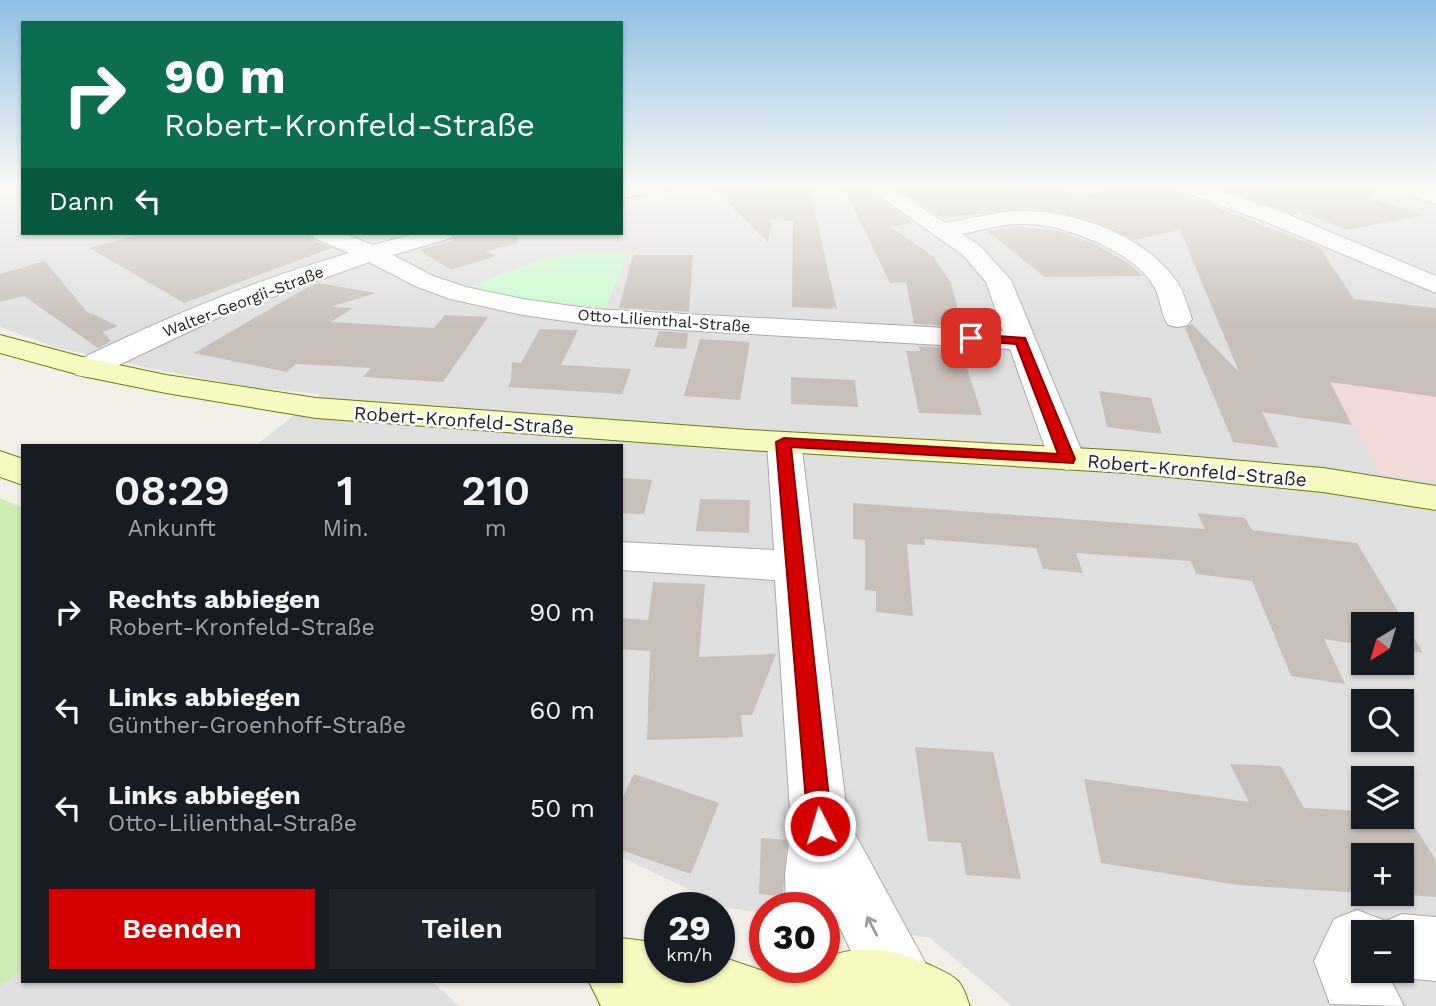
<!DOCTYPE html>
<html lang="de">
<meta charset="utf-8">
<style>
:root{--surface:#171b24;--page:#20242c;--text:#f1f3f6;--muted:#9ea1a6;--accent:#d40000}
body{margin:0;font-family:"Work Sans",sans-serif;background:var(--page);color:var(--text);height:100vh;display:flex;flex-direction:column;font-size:26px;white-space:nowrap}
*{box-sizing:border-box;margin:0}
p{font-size:23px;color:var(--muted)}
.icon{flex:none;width:38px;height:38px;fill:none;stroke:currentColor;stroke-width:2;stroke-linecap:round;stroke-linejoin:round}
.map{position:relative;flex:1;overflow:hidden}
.side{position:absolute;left:21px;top:444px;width:602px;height:539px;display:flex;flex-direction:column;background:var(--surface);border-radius:0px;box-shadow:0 2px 5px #0004}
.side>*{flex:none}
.top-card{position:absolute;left:21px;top:21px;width:602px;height:214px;border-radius:0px;box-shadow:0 2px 5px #0004;background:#0b6e4f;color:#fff;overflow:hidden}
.needle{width:46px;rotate:218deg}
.fabs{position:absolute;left:1351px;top:612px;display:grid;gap:14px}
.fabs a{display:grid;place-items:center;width:63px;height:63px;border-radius:0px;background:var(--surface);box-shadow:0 2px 5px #0004;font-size:35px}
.speed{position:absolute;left:644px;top:892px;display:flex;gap:14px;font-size:35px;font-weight:700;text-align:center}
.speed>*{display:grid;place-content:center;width:91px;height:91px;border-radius:50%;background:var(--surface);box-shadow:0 2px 5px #0004;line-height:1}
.speed small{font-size:18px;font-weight:400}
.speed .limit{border:10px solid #d22;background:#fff;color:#111}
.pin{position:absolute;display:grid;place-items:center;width:60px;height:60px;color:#fff;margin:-30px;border-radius:14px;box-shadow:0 4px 10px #0006}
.me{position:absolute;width:77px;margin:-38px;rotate:355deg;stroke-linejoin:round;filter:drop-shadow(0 0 5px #0008)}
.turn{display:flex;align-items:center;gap:24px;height:147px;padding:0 28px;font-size:32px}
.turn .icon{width:91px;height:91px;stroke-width:2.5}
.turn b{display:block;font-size:49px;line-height:60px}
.then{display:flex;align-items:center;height:66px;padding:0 28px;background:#0003;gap:14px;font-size:26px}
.eta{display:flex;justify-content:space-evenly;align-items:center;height:119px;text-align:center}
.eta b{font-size:42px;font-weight:600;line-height:49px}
.button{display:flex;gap:14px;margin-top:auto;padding:14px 28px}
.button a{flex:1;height:80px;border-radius:0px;background:var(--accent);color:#fff;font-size:28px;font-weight:600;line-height:80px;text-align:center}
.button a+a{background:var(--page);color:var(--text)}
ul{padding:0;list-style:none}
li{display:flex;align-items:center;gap:21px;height:98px;padding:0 28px}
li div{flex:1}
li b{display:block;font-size:26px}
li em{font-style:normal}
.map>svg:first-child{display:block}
.residential{fill:#e0dfdf;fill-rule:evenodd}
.commercial{fill:#f2dad9}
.grass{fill:#cdebb0}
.park{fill:#c8facc}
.parking{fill:#e2e2e2}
.building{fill:#c7bfb8}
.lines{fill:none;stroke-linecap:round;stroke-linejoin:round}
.street-casing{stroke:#a9a9a9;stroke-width:2}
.secondary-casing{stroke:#707d05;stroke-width:2}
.street{fill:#fff;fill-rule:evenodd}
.secondary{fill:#f7fabf;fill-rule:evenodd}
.oneway{stroke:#9c9c9c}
.route{fill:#d40000;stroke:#8a0000;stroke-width:2}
.labels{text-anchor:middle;stroke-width:5;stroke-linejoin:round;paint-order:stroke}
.far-street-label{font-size:16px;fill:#222;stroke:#fff}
.street-label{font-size:19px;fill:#222;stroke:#fff}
</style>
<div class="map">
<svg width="1436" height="1006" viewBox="0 0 1436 1006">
<rect width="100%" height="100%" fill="#f2efe9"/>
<!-- residential -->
<g class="residential">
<path d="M0,186H23V233H621V186H1436V1006H1012L930,938L824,922V908H765V913L728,908L621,857V446H255L321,394L256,388L153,369L58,348L0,327ZM1363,625H1402V663H1363ZM1363,702H1402V740H1363ZM1363,779H1402V817H1363ZM1363,856H1402V894H1363ZM1363,933H1402V971H1363Z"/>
<polygon points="23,969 23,982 433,982 459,1006 0,1006 0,987"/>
</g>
<!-- commercial -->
<polygon class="commercial" points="1297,321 1436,337 1436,481 1379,473"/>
<!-- grass -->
<polygon class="grass" points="0,498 23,508 23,969 0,987"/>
<!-- park -->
<polygon class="park" points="578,252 628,252 606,308 511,297 470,286 542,259"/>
<!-- parking -->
<polygon class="parking" points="1402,956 1436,960 1436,1006 1409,1006 1392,971 1402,971"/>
<!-- building -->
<g class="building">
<polygon points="711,186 809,186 837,310 833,306 833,309 792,307 793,221 772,219 768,242"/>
<polygon points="843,186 862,186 913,223 890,227 933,256 951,283 959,314 955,314 959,326 914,324 906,282 890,283"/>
<polygon points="894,186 1053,186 1075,196 1113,190 1114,186 1172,186 1177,192 1319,247 1354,299 1436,308 1436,397 1330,382 1352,425 1262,412 1279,448 1233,442 1185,328 1192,324 1239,372 1180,230 1134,240 1088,219 1046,210 1026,208 943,218"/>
<polygon points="1214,186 1371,186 1374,199 1426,215 1346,230 1294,209 1298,216"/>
<polygon points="1018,227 1058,231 1095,244 1128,263 1143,276 1045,277 987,231"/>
<polygon points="143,233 308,233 313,240 331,248 184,303 90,248"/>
<polygon points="457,233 517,233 518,243 486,251 496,256 451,270 419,250 452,241"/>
<polygon points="633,255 693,255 689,312 619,308"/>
<polygon points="45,261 86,311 118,326 103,332 111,341 98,348 24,296 0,302 0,274"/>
<polygon points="319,283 376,293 331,307 353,308 331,322 434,328 445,315 488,317 443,382 363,377 371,368 296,364 287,372 194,353 306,288"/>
<polygon points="540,329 578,330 561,365 631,369 622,394 508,387 511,380 512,362 521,363"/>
<polygon points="659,331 688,333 686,349 654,347"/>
<polygon points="700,339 750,342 740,400 684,396"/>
<polygon points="919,346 966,349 968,354 962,353 982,415 919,413 906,351 920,351"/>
<polygon points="791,377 855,380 858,407 791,404"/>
<polygon points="1099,391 1151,398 1162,434 1107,427"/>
<polygon points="621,478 652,480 644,514 621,513"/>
<polygon points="700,499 750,500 749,533 696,531"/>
<polygon points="853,503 1205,529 1197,513 1245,518 1252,530 1357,543 1423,653 1402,650 1402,625 1363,625 1363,645 1324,639 1345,684 1291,676 1252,581 1196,574 1191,561 1076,553 1083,573 1043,569 1036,548 924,539 925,545 907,544 913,616 876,612 876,591 865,590 865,540 853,539"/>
<polygon points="653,582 705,584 699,657 776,654 752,715 741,715 743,737 647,740 650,651 621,649 621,618 648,620"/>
<polygon points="915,747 993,752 1021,879 966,875 961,843 928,841"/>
<polygon points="1230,764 1281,766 1304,808 1363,811 1363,817 1411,821 1436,860 1436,897 1392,894 1402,894 1402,856 1363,856 1363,893 1238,885 1101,863 1084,779 1249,802"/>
<polygon points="634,774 719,803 691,874 621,850 621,801"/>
<polygon points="761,838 787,840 783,896 759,894"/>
</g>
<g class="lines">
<!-- street casing -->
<g class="street-casing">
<g id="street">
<polygon points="621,186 670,186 667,190 621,198"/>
<path d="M865,186H889L945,223C972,219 999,210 1026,211C1077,211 1145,237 1175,279C1184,291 1187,305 1192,319L1188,325L1178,327L1168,325C1160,313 1161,297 1153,285C1133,251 1063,224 1026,224C1005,223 983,230 962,234L979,245L1011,280L1085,459L1080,467L1067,470L1054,467L1049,459L1010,349L593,325L523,315L450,299L415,286L369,262L226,314L98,375L87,377L76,375L72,368L76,361C164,318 255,280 349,253L314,238L311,233H342L373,245L418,233H454L451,238L393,255L433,276L466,287L523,299L593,309L1003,331L986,282L963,255Z"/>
<polygon points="1175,186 1205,186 1282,212 1436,276 1436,293 1266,222 1178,190"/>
<polygon points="1407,186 1427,186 1436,191 1436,204 1413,196"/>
<polygon points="784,432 796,435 801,442 848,821 926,964 936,987 928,1006 877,1006 840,928 824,936 824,908 786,908 785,874 791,826 775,580 621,570 621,542 774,550 767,442 772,435"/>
<path d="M1357,910L1386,921L1402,914L1436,917V981L1402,978L1386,971L1404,1006L1330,1004L1314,961L1334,919ZM1363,933H1402V971H1363Z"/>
</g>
</g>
<!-- secondary casing -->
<g class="secondary-casing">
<g id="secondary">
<polygon points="0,335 90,359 166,375 316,398 749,430 1127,451 1323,468 1436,486 1436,510 1323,492 1127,473 749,450 316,418 166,393 87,377 0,353"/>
<polygon points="0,451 23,459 23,485 0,477"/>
<path d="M621,938L660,943V968H719V956L784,978L802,968H824V958C862,943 894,949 930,965C939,969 951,974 958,981C964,987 967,999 970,1006H601L589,982H621Z"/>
</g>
</g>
<!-- street -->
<use href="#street" class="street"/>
<!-- secondary -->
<use href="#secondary" class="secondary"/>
</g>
<!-- one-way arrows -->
<defs><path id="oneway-shaft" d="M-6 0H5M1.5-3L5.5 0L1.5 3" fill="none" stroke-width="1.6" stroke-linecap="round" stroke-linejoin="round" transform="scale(1.75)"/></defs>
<use class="oneway" href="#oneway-shaft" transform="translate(872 926) rotate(-117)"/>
<!-- sky -->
<linearGradient id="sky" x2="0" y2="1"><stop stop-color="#8fc0e4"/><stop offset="0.57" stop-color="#f9f8f5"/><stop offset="1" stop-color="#f9f8f5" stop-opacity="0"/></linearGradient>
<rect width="1436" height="327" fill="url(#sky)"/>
<!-- route -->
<polygon class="route" points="971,334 1025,338 1075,459 1073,463 791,447 832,826 828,834 820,837 812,834 808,826 776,442 784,438 1058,454 1016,344 966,340 966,335"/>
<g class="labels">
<!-- far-street labels -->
<g class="far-street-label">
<text transform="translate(243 301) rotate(-21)" y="6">Walter-Georgii-Straße</text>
<text transform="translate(664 320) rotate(4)" y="6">Otto-Lilienthal-Straße</text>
</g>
<!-- street labels -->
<g class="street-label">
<text transform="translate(464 420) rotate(4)" y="7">Robert-Kronfeld-Straße</text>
<text transform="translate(1197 470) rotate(5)" y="7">Robert-Kronfeld-Straße</text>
</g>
</g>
</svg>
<div class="fabs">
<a><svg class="needle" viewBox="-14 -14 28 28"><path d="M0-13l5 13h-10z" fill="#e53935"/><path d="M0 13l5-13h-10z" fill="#9ea1a6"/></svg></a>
<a><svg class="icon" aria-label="search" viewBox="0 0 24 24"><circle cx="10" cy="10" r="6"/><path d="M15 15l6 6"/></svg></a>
<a><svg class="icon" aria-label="layers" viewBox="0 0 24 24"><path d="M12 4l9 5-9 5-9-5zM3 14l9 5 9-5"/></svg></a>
<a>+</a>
<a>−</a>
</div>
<div class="speed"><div>29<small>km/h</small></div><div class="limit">30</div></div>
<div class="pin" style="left:971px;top:338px;background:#d93025"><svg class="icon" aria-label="arrive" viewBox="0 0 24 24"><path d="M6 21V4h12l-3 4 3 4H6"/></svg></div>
<svg class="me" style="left:820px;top:826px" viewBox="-20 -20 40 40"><circle r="17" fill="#d40000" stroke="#fff" stroke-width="3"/><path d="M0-11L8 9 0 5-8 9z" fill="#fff"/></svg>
<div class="top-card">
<div class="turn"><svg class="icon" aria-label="right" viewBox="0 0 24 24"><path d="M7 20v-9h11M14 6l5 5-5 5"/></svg><div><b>90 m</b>Robert-Kronfeld-Straße</div></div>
<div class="then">Dann<svg class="icon" aria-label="left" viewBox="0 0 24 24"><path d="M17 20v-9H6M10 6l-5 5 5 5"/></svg></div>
</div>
<section class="side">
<div class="eta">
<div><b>08:29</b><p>Ankunft</p></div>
<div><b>1</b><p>Min.</p></div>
<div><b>210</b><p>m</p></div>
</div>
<ul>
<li><svg class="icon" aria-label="right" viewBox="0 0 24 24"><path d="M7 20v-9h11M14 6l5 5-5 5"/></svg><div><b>Rechts abbiegen</b><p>Robert-Kronfeld-Straße</p></div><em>90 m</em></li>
<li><svg class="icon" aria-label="left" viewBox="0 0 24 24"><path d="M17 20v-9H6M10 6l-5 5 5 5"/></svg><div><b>Links abbiegen</b><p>Günther-Groenhoff-Straße</p></div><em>60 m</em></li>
<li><svg class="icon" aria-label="left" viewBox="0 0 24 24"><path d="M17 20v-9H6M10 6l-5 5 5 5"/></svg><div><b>Links abbiegen</b><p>Otto-Lilienthal-Straße</p></div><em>50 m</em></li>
</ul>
<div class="button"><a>Beenden</a><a>Teilen</a></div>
</section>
</div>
